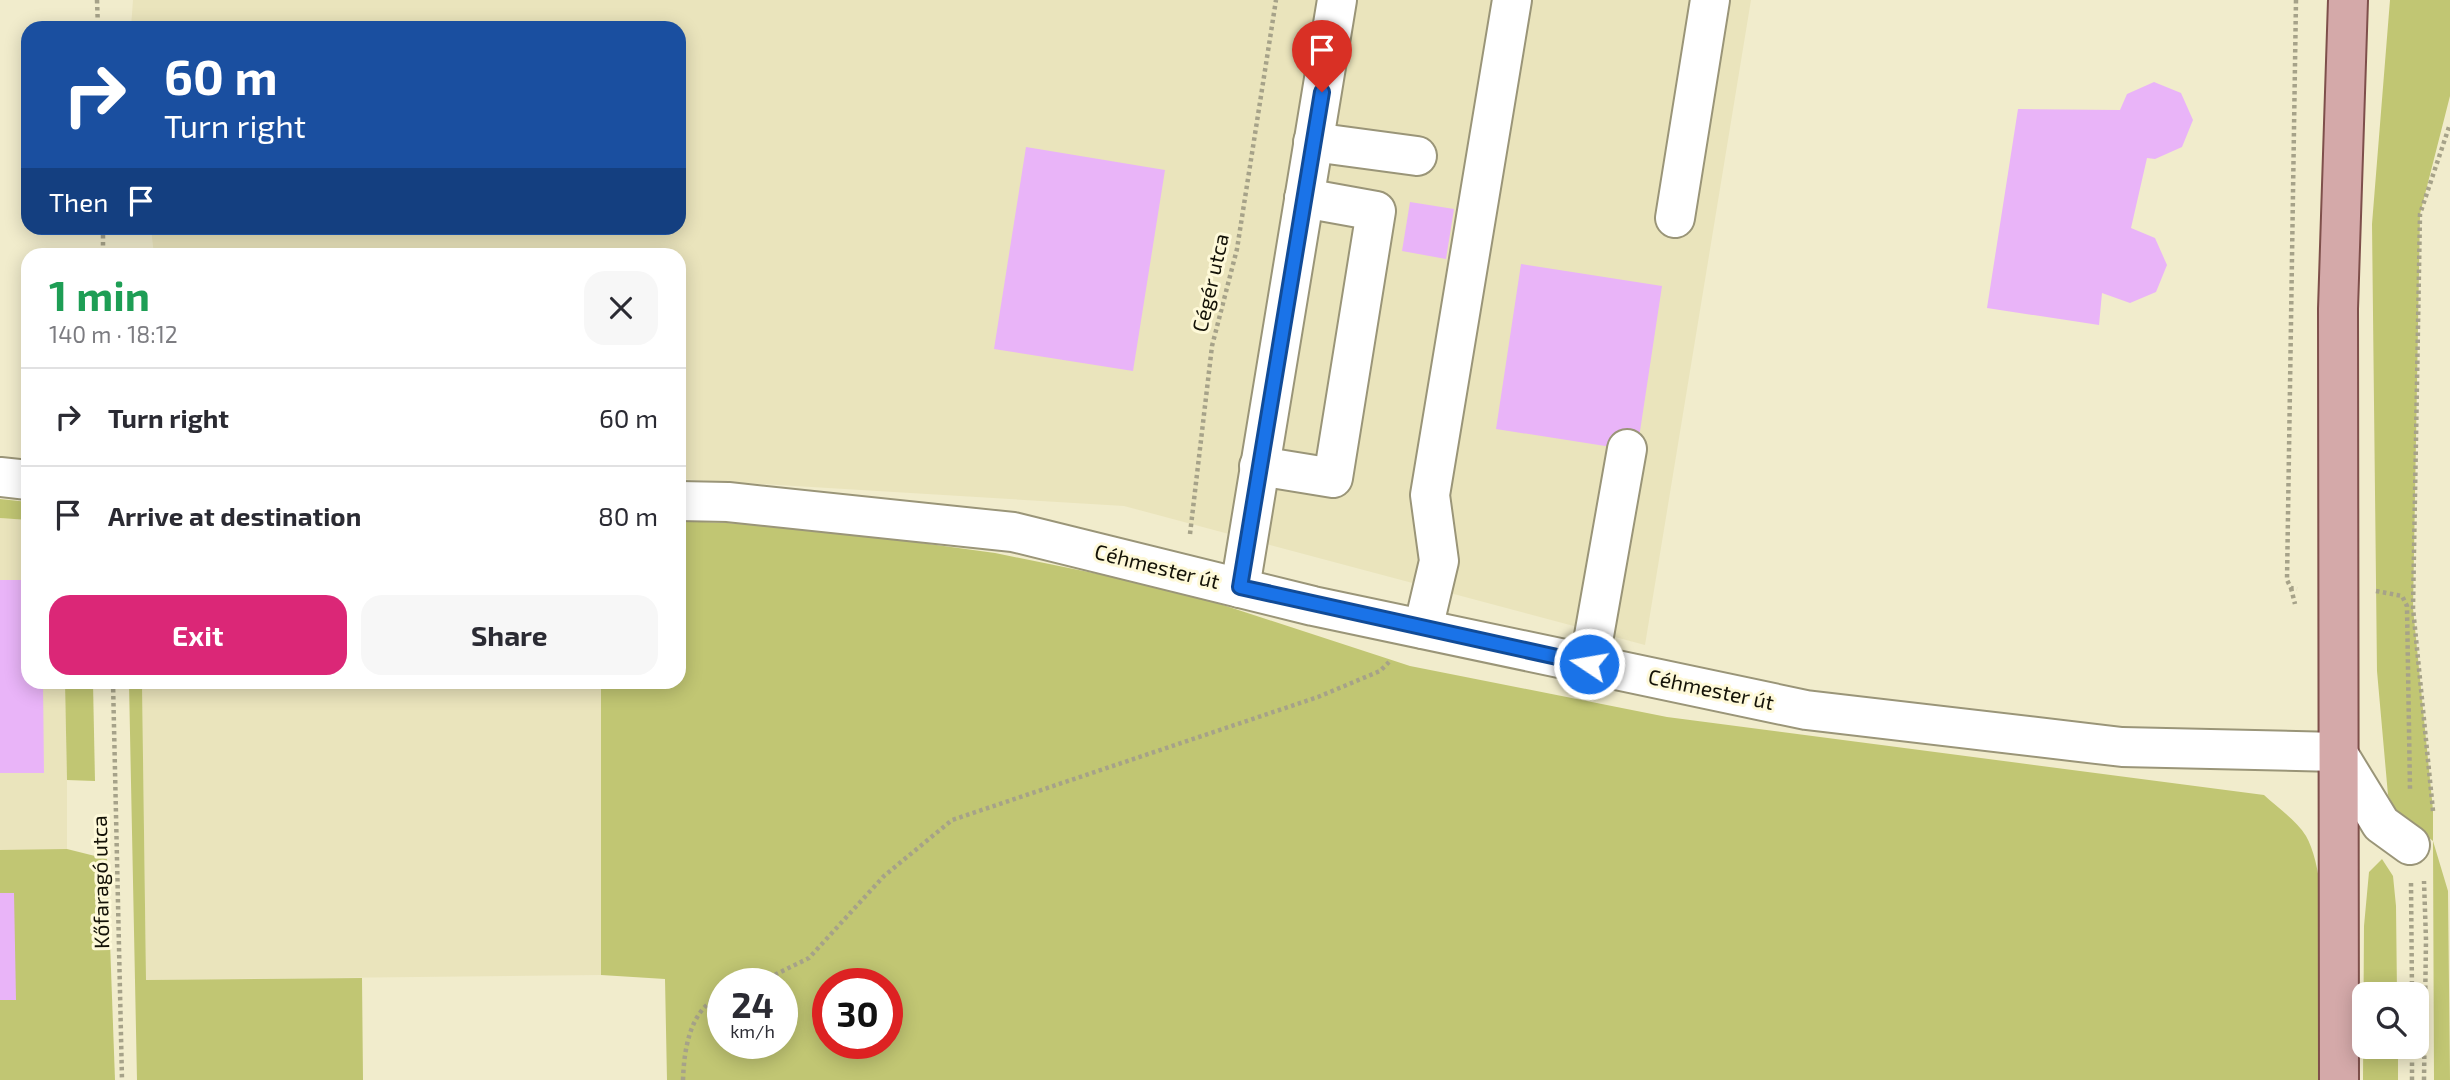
<!DOCTYPE html>
<meta charset="utf-8">
<style>
:root{--surface:#fff;--page:#f7f7f7;--text:#2b2b33;--muted:#7c7c81;--line:#e1e1e2;--accent:#db2777}
body{margin:0;font-family:"Exo 2",sans-serif;background:var(--page);color:var(--text);height:100vh;display:flex;flex-direction:column;font-size:26px;white-space:nowrap}
*{box-sizing:border-box;margin:0}
p{font-size:23px;color:var(--muted)}
.icon{flex:none;width:38px;height:38px;fill:none;stroke:currentColor;stroke-width:2;stroke-linecap:round;stroke-linejoin:round}
.map{position:relative;flex:1;overflow:hidden}
.sheet{position:absolute;left:21px;top:248px;width:665px;height:441px;display:flex;flex-direction:column;background:var(--surface);border-radius:21px;box-shadow:0 4px 18px #0003}
.sheet>*{flex:none}
.guide{position:absolute;left:21px;top:21px;width:665px;height:214px;border-radius:21px;box-shadow:0 4px 18px #0003;background:#1a4fa0;color:#fff;overflow:hidden}
.controls{position:absolute;left:2352px;top:982px;display:grid;gap:14px}
.controls a{display:grid;place-items:center;width:77px;height:77px;border-radius:14px;background:var(--surface);box-shadow:0 4px 18px #0003;font-size:35px}
.speed{position:absolute;left:707px;top:968px;display:flex;gap:14px;font-size:35px;font-weight:700;text-align:center}
.speed>*{display:grid;place-content:center;width:91px;height:91px;border-radius:50%;background:var(--surface);box-shadow:0 4px 18px #0003;line-height:1}
.speed small{font-size:18px;font-weight:400}
.speed .limit{border:10px solid #d22;background:#fff;color:#111}
.pin{position:absolute;display:grid;place-items:center;width:60px;height:60px;color:#fff;margin:-72px -30px;border-radius:50% 50% 50% 0;rotate:-45deg;box-shadow:0 0 7px #0007}
.pin .icon{rotate:45deg}
.me{position:absolute;width:77px;margin:-38px;rotate:282deg;stroke-linejoin:round;filter:drop-shadow(0 0 5px #0008)}
.turn{display:flex;align-items:center;gap:24px;height:147px;padding:0 28px;font-size:32px}
.turn .icon{width:91px;height:91px;stroke-width:2.5}
.turn b{display:block;font-size:49px;line-height:60px}
.then{display:flex;align-items:center;height:66px;padding:0 28px;background:#0003;gap:14px;font-size:26px}
.round{display:grid;place-items:center;flex:none;width:74px;height:74px;border-radius:21px;background:var(--page)}
.overview{display:flex;align-items:center;justify-content:space-between;height:119px;padding:0 28px}
h1{font-size:42px;font-weight:700;line-height:52px;color:#1e9e55}
.button{display:flex;gap:14px;margin-top:auto;padding:14px 28px}
.button a{flex:1;height:80px;border-radius:21px;background:var(--accent);color:#fff;font-size:28px;font-weight:700;line-height:80px;text-align:center}
.button a+a{background:var(--page);color:var(--text)}
ul{padding:0;list-style:none}
li{display:flex;align-items:center;gap:21px;height:98px;padding:0 28px;border-top:2px solid var(--line)}
li div{flex:1}
li b{display:block;font-size:26px}
li em{font-style:normal}
.map>svg:first-child{display:block}
.built{fill:#eae4bc}
.green{fill:#c1c673;fill-rule:evenodd}
.building{fill:#e9b4f8}
.lines{fill:none;stroke-linecap:round;stroke-linejoin:round}
.minor-casing{stroke:#9a9578;stroke-width:42}
.major-casing{stroke:#7e4f4b;stroke-width:42}
.path{stroke:#a6a289;stroke-width:4.5;stroke-dasharray:3.5 3.5;stroke-linecap:butt}
.minor{stroke:#fff;stroke-width:38}
.major{stroke:#d4a9a9;stroke-width:38}
.route-casing{stroke:#114b97;stroke-width:18}
.route{stroke:#1a73e8;stroke-width:12}
.labels{text-anchor:middle;stroke-width:6;stroke-linejoin:round;paint-order:stroke}
.street-label{font-size:21px;fill:#141207;stroke:#fef9d9}
</style>
<div class="map">
<svg width="2450" height="1080" viewBox="0 0 2450 1080">
<rect width="100%" height="100%" fill="#f1eccc"/>
<!-- built -->
<g class="built">
<polygon points="133,0 1751,0 1645,645 1124,506 679,479 679,256 154,255 151,228 679,228 679,28 131,28"/>
<polygon points="0,518 28,520 28,682 65,683 67,780 67,849 0,1080"/>
<polygon points="142,683 601,683 601,975 146,980"/>
</g>
<!-- green -->
<g class="green">
<polygon points="2390,0 2450,0 2450,96 2420,214 2413,608 2433,810 2433,841 2448,891 2450,1080 2434,1080 2433,841 2396,811 2388,795 2377,671 2372,224"/>
<polygon points="0,499 28,502 28,520 0,518"/>
<path d="M679,521L797,526L995,553L1177,590L1410,666L1667,717L2264,795C2277,807 2297,821 2306,836C2333,883 2323,1023 2322,1080H667L665,979L601,975V683L679,682ZM723,984H782V1043H723ZM828,984H887V1043H828Z"/>
<polygon points="65,683 93,683 95,781 67,780"/>
<polygon points="129,683 142,683 146,980 362,978 363,1080 137,1080"/>
<polygon points="67,849 107,859 115,1080 0,1080 0,850"/>
<polygon points="2382,859 2393,876 2396,906 2397,994 2364,994 2364,1046 2398,1047 2398,1080 2363,1080 2364,926 2369,872"/>
</g>
<!-- building -->
<g class="building">
<polygon points="2154,82 2181,93 2193,120 2182,147 2155,159 2147,158 2131,228 2155,238 2167,265 2156,292 2130,303 2102,293 2099,325 1987,308 2018,109 2120,110 2127,94"/>
<polygon points="1026,147 1165,170 1133,371 994,349"/>
<polygon points="1410,202 1454,209 1446,259 1402,251"/>
<polygon points="1521,264 1662,286 1637,451 1496,429"/>
<polygon points="0,580 28,580 28,682 43,682 44,773 0,773"/>
<polygon points="0,893 14,893 16,1000 0,1000"/>
</g>
<g class="lines">
<!-- minor casing -->
<g class="minor-casing">
<g id="minor">
<polyline points="1313,142 1417,156"/>
<polyline points="1675,218 1710,0"/>
<polyline points="1259,466 1333,478 1376,211 1304,198"/>
<polyline points="0,477 28,480"/>
<polyline points="679,501 728,502 1013,532 1313,606 1806,710 2122,747 2337,752 2381,824 2410,845"/>
<polyline points="1240,588 1337,0"/>
<polyline points="1423,629 1439,561 1430,495 1512,0"/>
<polyline points="1589,664 1627,449"/>
</g>
</g>
<!-- major casing -->
<g class="major-casing">
<polyline id="major" points="2339,1080 2338,309 2348,0"/>
</g>
<!-- path -->
<g class="path">
<polyline points="97,0 98,28"/>
<polyline points="2296,0 2287,580 2291,588 2297,589"/>
<polyline points="103,228 103,256"/>
<polyline points="1190,534 1212,346 1237,249 1276,0"/>
<polyline points="2291,588 2295,604"/>
<polyline points="2376,591 2402,596 2407,606 2410,790"/>
<polyline points="113,682 122,1080"/>
<polyline points="2433,811 2413,608 2420,214 2450,124"/>
<polyline points="2411,883 2412,994"/>
<polyline points="756,984 809,958 884,876 952,820 1318,697 1380,671 1389,662"/>
<path d="M683,1080C684,1049 690,1007 723,995"/>
<polyline points="2412,1080 2412,1046"/>
<polyline points="2424,1080 2426,940 2424,881"/>
</g>
<!-- minor -->
<use href="#minor" class="minor"/>
<!-- major -->
<use href="#major" class="major"/>
</g>
<g class="lines">
<!-- route casing -->
<g class="route-casing">
<polyline id="route" points="1322,92 1240,587 1589,664"/>
</g>
<!-- route -->
<use href="#route" class="route"/>
</g>
<g class="labels">
<!-- street labels -->
<g class="street-label">
<text transform="translate(1211 283) rotate(-77)" y="7">Cégér utca</text>
<text transform="translate(1157 567) rotate(14)" y="7">Céhmester út</text>
<text transform="translate(1711 690) rotate(12)" y="7">Céhmester út</text>
<text transform="translate(101 882) rotate(-91)" y="7">Kőfaragó utca</text>
</g>
</g>
</svg>
<div class="controls">
<a><svg class="icon" aria-label="search" viewBox="0 0 24 24"><circle cx="10" cy="10" r="6"/><path d="M15 15l6 6"/></svg></a>
</div>
<div class="speed"><div>24<small>km/h</small></div><div class="limit">30</div></div>
<div class="pin" style="left:1322px;top:92px;background:#d93025"><svg class="icon" aria-label="arrive" viewBox="0 0 24 24"><path d="M6 21V4h12l-3 4 3 4H6"/></svg></div>
<svg class="me" style="left:1589px;top:664px" viewBox="-20 -20 40 40"><circle r="17" fill="#1a73e8" stroke="#fff" stroke-width="3"/><path d="M0-11L8 9 0 5-8 9z" fill="#fff"/></svg>
<div class="guide">
<div class="turn"><svg class="icon" aria-label="right" viewBox="0 0 24 24"><path d="M7 20v-9h11M14 6l5 5-5 5"/></svg><div><b>60 m</b>Turn right</div></div>
<div class="then">Then<svg class="icon" aria-label="arrive" viewBox="0 0 24 24"><path d="M6 21V4h12l-3 4 3 4H6"/></svg></div>
</div>
<section class="sheet">
<div class="overview"><div><h1>1 min</h1><p>140 m · 18:12</p></div><a class="round"><svg class="icon" aria-label="close" viewBox="0 0 24 24"><path d="M6 6l12 12M18 6L6 18"/></svg></a></div>
<ul>
<li><svg class="icon" aria-label="right" viewBox="0 0 24 24"><path d="M7 20v-9h11M14 6l5 5-5 5"/></svg><div><b>Turn right</b></div><em>60 m</em></li>
<li><svg class="icon" aria-label="arrive" viewBox="0 0 24 24"><path d="M6 21V4h12l-3 4 3 4H6"/></svg><div><b>Arrive at destination</b></div><em>80 m</em></li>
</ul>
<div class="button"><a>Exit</a><a>Share</a></div>
</section>
</div>
